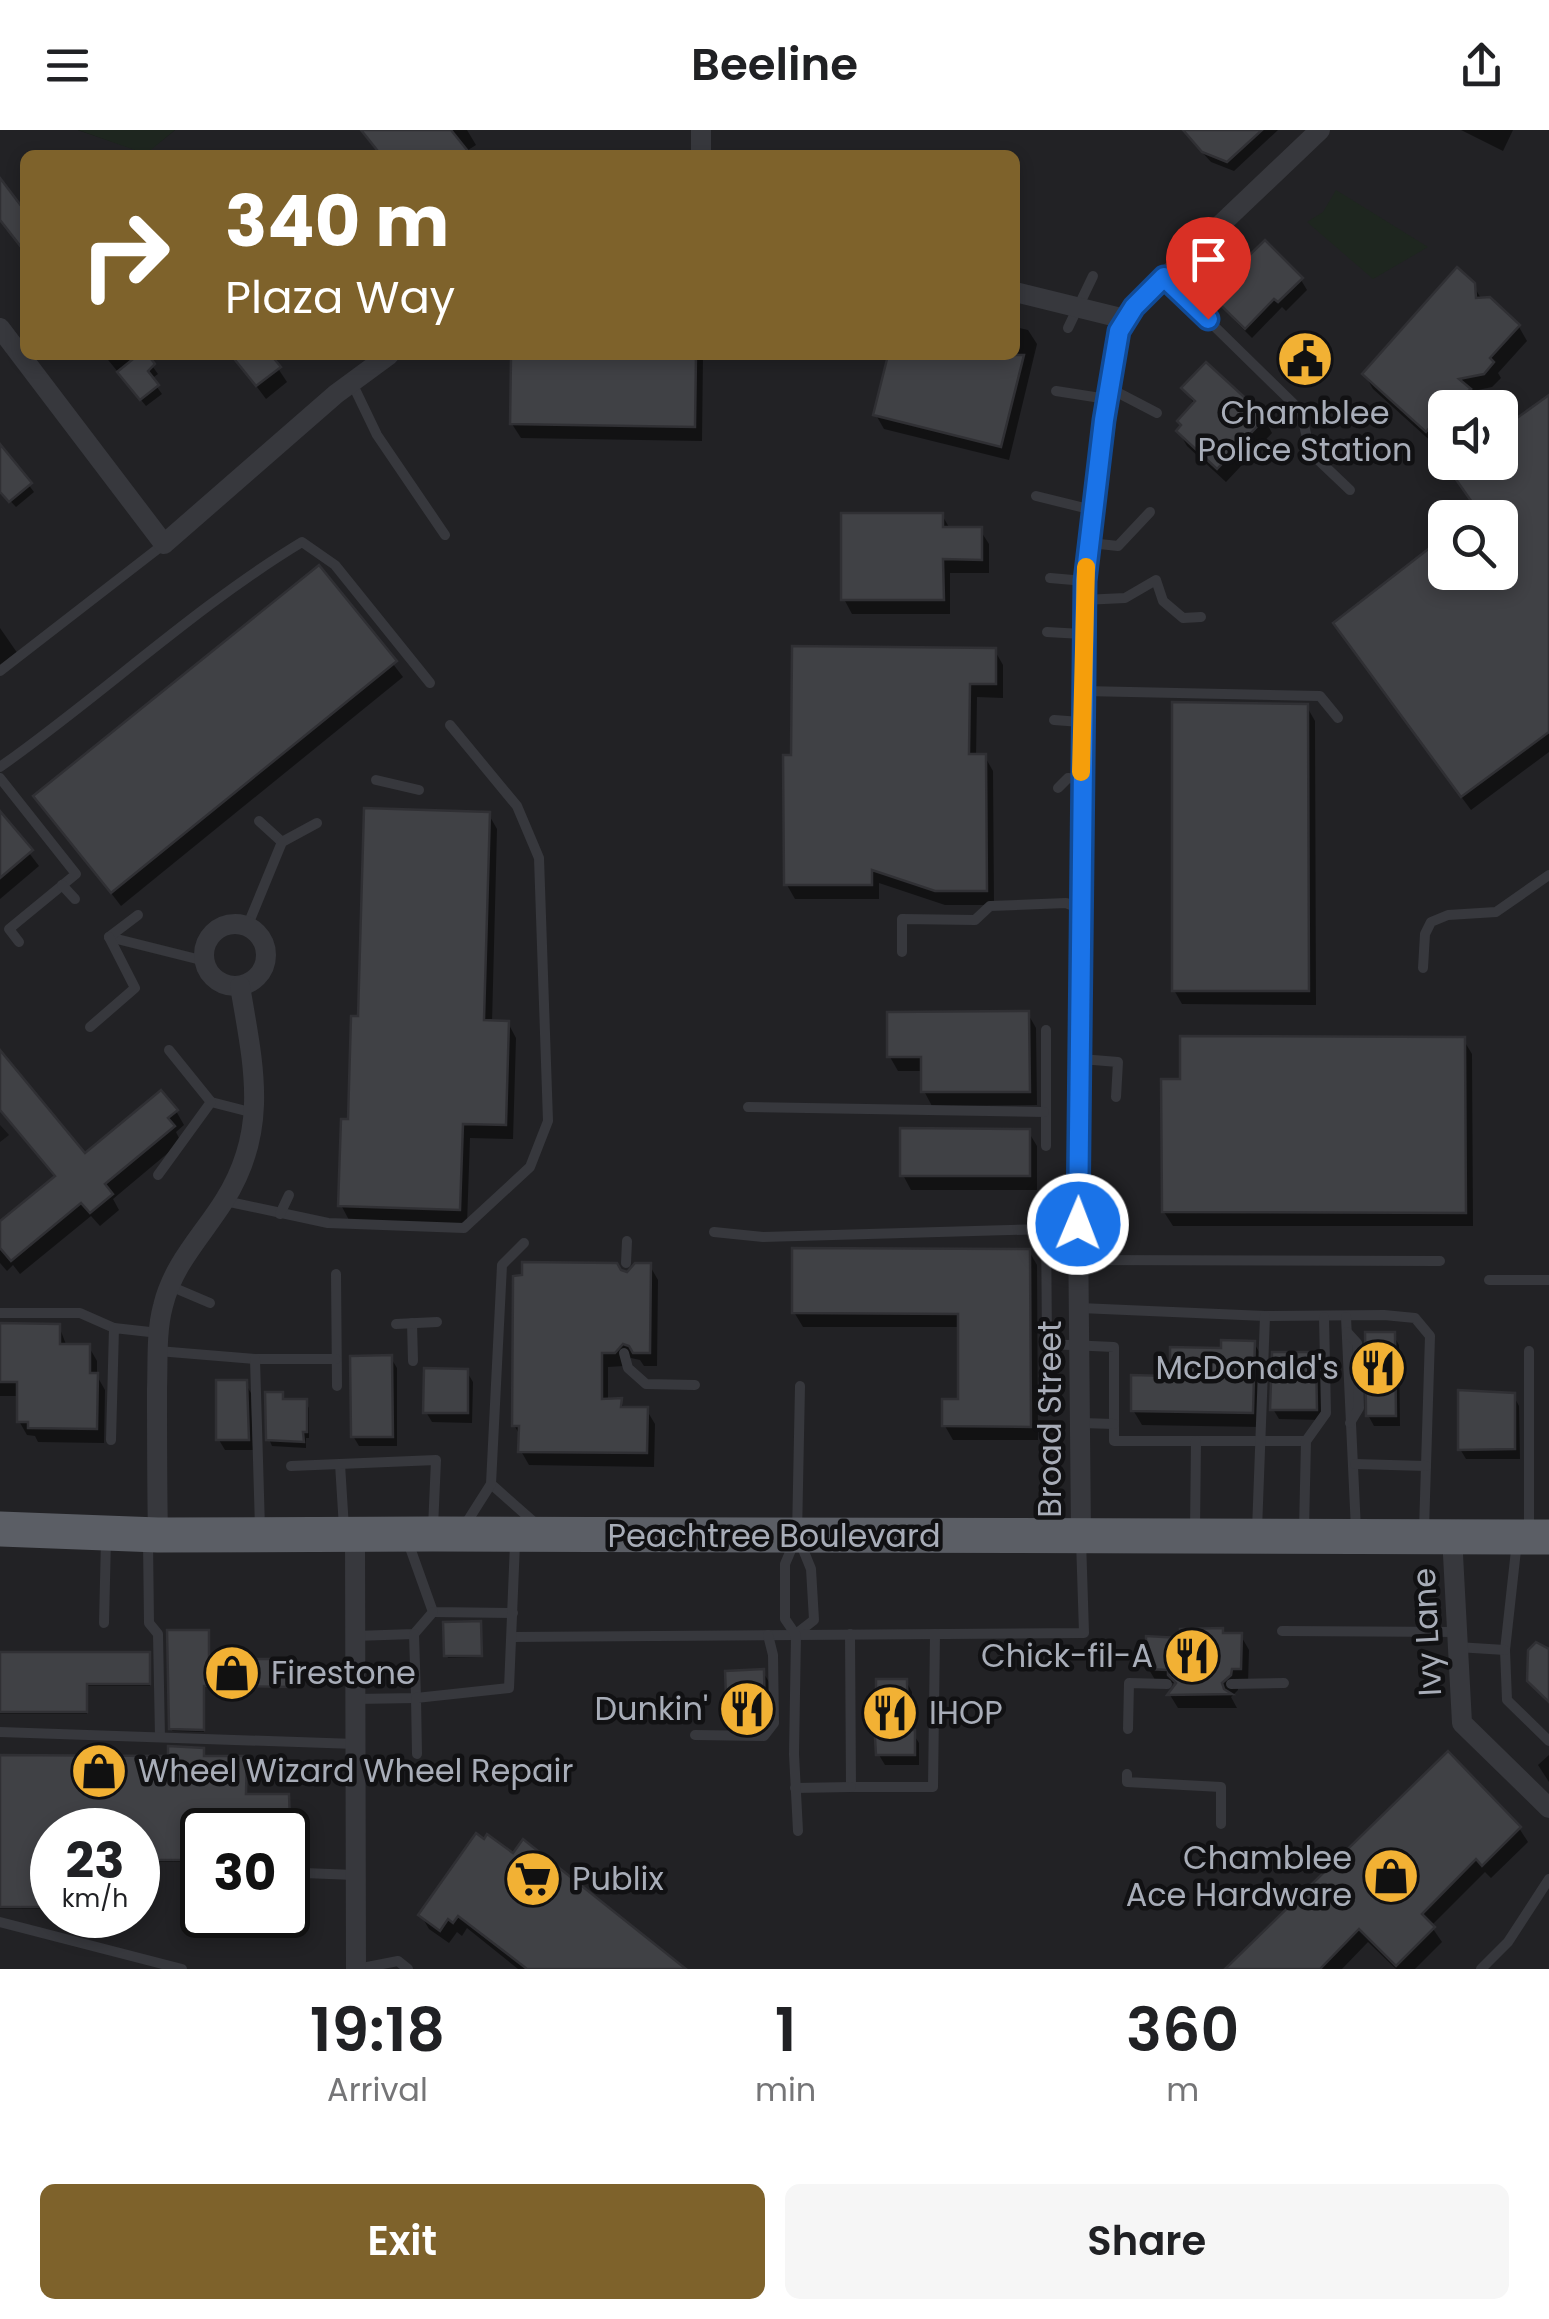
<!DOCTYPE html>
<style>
:root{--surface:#fff;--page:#f6f6f6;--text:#202124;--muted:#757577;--accent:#7e622b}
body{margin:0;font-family:Poppins,sans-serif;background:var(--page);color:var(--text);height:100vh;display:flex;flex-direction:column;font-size:38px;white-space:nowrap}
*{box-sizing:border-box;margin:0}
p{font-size:32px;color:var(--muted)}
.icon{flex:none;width:55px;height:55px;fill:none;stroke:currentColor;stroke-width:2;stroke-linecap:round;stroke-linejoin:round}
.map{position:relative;height:1839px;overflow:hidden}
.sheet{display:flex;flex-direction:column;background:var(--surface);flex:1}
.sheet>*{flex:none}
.guide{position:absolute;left:20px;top:20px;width:1000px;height:210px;border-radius:15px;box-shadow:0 5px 15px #0003;background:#7e622b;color:#fff;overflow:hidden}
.controls{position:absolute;left:1428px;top:260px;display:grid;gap:20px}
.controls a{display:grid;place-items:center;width:90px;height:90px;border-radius:15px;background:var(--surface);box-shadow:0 5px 15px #0003;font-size:50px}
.speed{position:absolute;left:30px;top:1678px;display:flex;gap:20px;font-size:50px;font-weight:700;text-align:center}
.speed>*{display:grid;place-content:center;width:130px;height:130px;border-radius:50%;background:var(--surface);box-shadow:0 5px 15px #0003;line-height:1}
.speed small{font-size:25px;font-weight:400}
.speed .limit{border:5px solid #111;border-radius:15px;background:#fff;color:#111}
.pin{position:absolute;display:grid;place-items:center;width:85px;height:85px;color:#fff;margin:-102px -42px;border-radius:50% 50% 50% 0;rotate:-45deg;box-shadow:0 0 10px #0007}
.pin .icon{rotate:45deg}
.me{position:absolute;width:110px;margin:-55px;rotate:1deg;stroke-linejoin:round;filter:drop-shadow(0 0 8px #0008)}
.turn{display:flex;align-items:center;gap:35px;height:210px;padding:0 40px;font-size:45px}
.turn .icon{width:130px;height:130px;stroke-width:2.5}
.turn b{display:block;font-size:70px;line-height:85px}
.eta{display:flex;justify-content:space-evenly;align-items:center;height:170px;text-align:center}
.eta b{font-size:60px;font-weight:600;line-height:70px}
.primary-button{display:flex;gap:20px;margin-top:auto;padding:20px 40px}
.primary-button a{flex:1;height:115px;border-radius:15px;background:var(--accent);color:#fff;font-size:40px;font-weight:600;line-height:115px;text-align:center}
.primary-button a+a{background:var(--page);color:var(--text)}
header{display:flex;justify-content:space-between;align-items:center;height:130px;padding:0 40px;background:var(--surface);font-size:45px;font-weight:600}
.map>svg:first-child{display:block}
.built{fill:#222225;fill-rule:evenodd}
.green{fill:#1e261f}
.shadow{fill:#0007}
.building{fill:#404145;stroke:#303034;stroke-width:2.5}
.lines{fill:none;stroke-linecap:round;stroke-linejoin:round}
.service{stroke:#37383d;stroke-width:10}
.minor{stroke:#37383d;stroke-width:20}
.trunk{stroke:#5b5e65;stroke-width:35}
.route-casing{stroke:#114b97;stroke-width:25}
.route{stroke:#1a73e8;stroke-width:18}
.slow{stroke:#f59e0b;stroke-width:18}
.labels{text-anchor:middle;stroke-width:9;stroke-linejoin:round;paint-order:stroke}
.poi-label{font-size:32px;fill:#a8adb8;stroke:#111113;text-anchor:end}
.street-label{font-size:32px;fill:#a8adb8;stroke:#111113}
</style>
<header><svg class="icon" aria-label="menu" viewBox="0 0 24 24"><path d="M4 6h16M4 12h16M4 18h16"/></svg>Beeline<svg class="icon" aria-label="share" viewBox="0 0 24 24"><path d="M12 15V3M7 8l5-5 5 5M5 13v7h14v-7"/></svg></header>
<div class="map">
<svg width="1549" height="1839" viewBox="0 0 1549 1839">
<rect width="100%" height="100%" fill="#161618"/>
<!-- built -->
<path class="built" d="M0,0H78L146,23L175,0H1549V1839H0V1012L9,1005L0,995ZM25,25H1015V225H25ZM1445,278H1500V332H1445ZM1445,388H1500V442H1445ZM52,1700H138V1785H52ZM202,1700H288V1785H202Z"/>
<!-- green -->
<g class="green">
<polygon points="78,0 175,0 146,24"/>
<polygon points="1336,60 1428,117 1373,149 1307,92 1323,82"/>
</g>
<!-- shadow -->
<g class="shadow">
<polygon points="361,0 467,0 476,15 465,22 467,25 381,25"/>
<polygon points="1182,0 1278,0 1234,41 1211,32"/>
<polygon points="1461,0 1513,0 1503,21"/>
<polygon points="1301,150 1307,160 1286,181 1282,177 1252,208 1216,172 1210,162"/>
<polygon points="1473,155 1482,170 1490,170 1519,197 1527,211 1498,243 1501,248 1492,257 1469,262 1477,275 1474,278 1445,278 1445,304 1435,315 1373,259 1365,245"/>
<polygon points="1015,197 1028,200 1037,214 1009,330 884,299 876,285 891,225 1015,225"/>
<polygon points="104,225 144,225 158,244 151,249 162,264 146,276"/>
<polygon points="269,225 287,252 266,269 234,226"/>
<polygon points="513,225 703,225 702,311 521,308 512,294"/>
<polygon points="1184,259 1264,288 1272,303 1226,352 1187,316 1179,302 1195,275"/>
<polygon points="1549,268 1549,622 1471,680 1344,508 1445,409 1445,442 1500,442 1500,388 1473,388 1480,382 1500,332 1500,304"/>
<polygon points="0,317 34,362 16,377 0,360"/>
<polygon points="942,385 950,399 980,400 989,414 989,443 950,443 950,484 852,484 844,469"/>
<polygon points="319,438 403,547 121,776 37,667"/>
<polygon points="0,498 18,524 0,540"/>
<polygon points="995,521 1003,535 1003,568 977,567 976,627 985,627 993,641 994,775 945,775 879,753 879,769 795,769 787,755 794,628"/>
<polygon points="1307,577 1315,591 1316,875 1182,874 1174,860"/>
<polygon points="0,685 39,736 0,769"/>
<polygon points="489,685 497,699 492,893 508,893 516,908 513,1009 470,1008 467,1094 349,1090 341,1075 360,889"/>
<polygon points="1028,884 1036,898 1037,975 932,976 924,961 924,941 898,941 890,927"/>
<polygon points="1463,909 1472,924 1473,1096 1173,1096 1164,1082"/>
<polygon points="0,924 85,1027 176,981 184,995 176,1002 181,1012 113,1069 119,1080 100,1096 91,1086 20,1144 13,1135 7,1141 0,1133 0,1094 56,1049 0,981"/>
<polygon points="1028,1001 1037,1016 1037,1060 911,1060 903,1045"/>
<polygon points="1029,1121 1037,1135 1038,1310 953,1310 945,1296 961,1271 961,1197 803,1197 794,1182"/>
<polygon points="650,1136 658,1150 657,1236 644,1236 640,1230 631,1228 624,1236 608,1237 608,1271 620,1270 625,1279 646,1279 655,1294 654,1337 529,1335 521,1321 521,1307 514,1295 620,1142 627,1144"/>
<polygon points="0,1195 59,1196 67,1217 89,1217 97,1231 97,1246 105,1260 104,1313 38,1312 35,1306 27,1305 19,1291 19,1266 0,1266"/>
<polygon points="1393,1205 1399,1215 1400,1296 1374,1296 1368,1285"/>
<polygon points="1254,1213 1262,1227 1260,1297 1142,1295 1133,1280 1172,1249 1224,1220"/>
<polygon points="1315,1225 1321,1235 1322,1290 1279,1289 1273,1279"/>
<polygon points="391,1228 397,1238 397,1316 359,1316 353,1306"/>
<polygon points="467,1242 473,1252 472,1293 432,1292 426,1282"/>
<polygon points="245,1253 251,1263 253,1320 225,1320 219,1310"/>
<polygon points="282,1264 286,1271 305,1271 309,1278 309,1308 306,1308 306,1318 272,1316 269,1309"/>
<polygon points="1513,1265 1519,1276 1520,1329 1466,1329 1460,1319"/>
<polygon points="481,1496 482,1527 448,1528 447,1526"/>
<polygon points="209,1504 209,1531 295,1534 296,1558 203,1558 204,1602 172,1601"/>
<polygon points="1241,1506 1249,1520 1248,1553 1238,1553 1238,1560 1231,1567 1237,1578 1178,1578 1170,1565 1177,1556 1175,1553 1157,1553 1148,1538 1182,1510"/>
<polygon points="0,1525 150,1527 150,1556 86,1556 87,1584 0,1584"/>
<polygon points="763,1542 769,1552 770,1600 751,1607 736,1602 730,1592"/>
<polygon points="906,1551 912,1562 912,1602 919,1613 919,1635 885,1635 879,1625"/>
<polygon points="1549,1625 1549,1652 1538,1635"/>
<polygon points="0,1628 246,1631 246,1667 288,1666 290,1693 246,1693 246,1700 202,1700 202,1732 138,1732 138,1700 52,1700 52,1779 0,1779"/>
<polygon points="1519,1698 1528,1712 1491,1748 1485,1742 1431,1796 1442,1812 1415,1839 1396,1839 1368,1812 1342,1839 1230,1839"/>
<polygon points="477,1707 682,1839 518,1839 467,1798 462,1806 457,1802 449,1813 429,1799 421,1785"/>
</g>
<!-- building -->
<g class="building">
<polygon points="361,0 451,0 471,25 381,25"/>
<polygon points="1183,0 1262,0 1227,32 1202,22"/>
<polygon points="0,48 25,81 25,122 0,90"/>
<polygon points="1265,110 1303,148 1278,172 1274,169 1245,199 1207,162 1229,139 1232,142"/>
<polygon points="1457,137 1475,153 1476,168 1490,167 1520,195 1490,228 1494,232 1484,244 1459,249 1471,259 1445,278 1426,302 1362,244"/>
<polygon points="138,225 148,225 155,234 148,241 159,255 140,270 117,242"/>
<polygon points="231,225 271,225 281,237 256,256"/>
<polygon points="511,225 696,225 695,297 510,294"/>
<polygon points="888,225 1024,225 1001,317 873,285"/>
<polygon points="1206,232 1266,287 1217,339 1176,301 1181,295 1177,291 1195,271 1181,258"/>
<polygon points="1549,265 1549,602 1461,667 1333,493 1445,406 1445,442 1500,442 1500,388 1483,388 1448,338 1456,332 1500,332 1500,300"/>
<polygon points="0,314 32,353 9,372 0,362"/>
<polygon points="841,383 943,383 943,397 982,397 982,430 943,429 944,470 841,470"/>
<polygon points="319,435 397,531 111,763 33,666"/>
<polygon points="792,516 996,518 996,554 970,554 969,624 986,624 987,761 935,761 872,740 872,755 784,755 783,625 791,625"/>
<polygon points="1172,572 1308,574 1309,861 1172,861"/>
<polygon points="364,678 490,682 484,890 509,891 506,995 463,994 460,1080 338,1076 341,989 348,989 351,886 358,886"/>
<polygon points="0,681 33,720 0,748"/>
<polygon points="1029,881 1030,962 921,962 921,927 887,927 887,882"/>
<polygon points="1180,906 1465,907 1466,1083 1162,1082 1161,949 1180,949"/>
<polygon points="0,920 85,1023 161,960 178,980 168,988 175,996 105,1054 113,1064 90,1083 81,1073 11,1131 0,1118 0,1091 55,1046 0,980"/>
<polygon points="900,998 1030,999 1030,1046 900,1046"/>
<polygon points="792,1118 1030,1119 1031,1297 942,1296 942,1269 958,1269 958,1184 792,1183"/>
<polygon points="522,1132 617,1133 621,1140 627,1142 635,1133 651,1133 650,1223 633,1223 629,1216 623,1214 615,1223 602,1223 602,1269 622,1268 621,1277 648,1277 647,1323 518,1322 519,1296 512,1296 513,1146 522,1145"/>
<polygon points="0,1193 60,1194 60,1214 90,1214 90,1243 98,1243 97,1299 28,1298 28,1292 17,1292 17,1252 0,1252"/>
<polygon points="1365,1202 1395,1202 1396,1286 1366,1286"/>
<polygon points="1221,1210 1255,1211 1253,1283 1131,1281 1131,1245 1170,1246 1170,1217 1221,1218"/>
<polygon points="1272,1222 1316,1222 1317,1280 1270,1280"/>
<polygon points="392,1225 393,1307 351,1307 350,1226"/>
<polygon points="424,1238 468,1239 468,1283 423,1283"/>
<polygon points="216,1250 247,1250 249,1310 216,1310"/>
<polygon points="1458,1260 1515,1263 1515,1319 1458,1320"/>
<polygon points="265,1262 283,1262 283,1269 307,1269 307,1302 303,1302 304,1312 266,1310"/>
<polygon points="481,1491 482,1526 444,1526 443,1492"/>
<polygon points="1223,1498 1223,1503 1242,1503 1241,1539 1232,1539 1231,1545 1222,1553 1224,1559 1232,1564 1167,1565 1176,1553 1168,1545 1168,1540 1146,1539 1146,1506 1180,1508 1180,1499"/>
<polygon points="167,1500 209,1500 209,1529 296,1529 296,1557 204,1556 204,1600 169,1599"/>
<polygon points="1536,1512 1549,1519 1549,1572 1527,1551 1528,1520"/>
<polygon points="0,1522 150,1522 150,1554 87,1554 87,1582 0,1582"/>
<polygon points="764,1539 765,1590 759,1591 760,1597 742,1597 742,1592 727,1593 725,1541"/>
<polygon points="876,1549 907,1549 908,1600 915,1600 915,1625 876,1625 873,1574 876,1574"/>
<polygon points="168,1616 204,1618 204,1626 247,1626 246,1664 289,1664 290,1691 246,1691 247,1700 202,1700 202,1730 138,1730 138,1700 52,1700 52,1777 0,1777 0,1625 168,1626"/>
<polygon points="1448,1621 1521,1697 1482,1736 1476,1729 1422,1784 1435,1797 1396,1836 1359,1799 1320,1839 1225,1839"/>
<polygon points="476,1703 484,1709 487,1704 513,1723 523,1709 686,1839 527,1839 458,1786 453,1793 448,1789 440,1801 418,1785"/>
</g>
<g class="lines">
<!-- service -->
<g class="service">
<polyline points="1164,147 1301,281 1310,322 1350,360"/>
<polyline points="1068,198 1093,146"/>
<polyline points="352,253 377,305 445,405"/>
<polyline points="1109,258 1157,283"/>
<polyline points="1056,261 1107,269"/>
<polyline points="1036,366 1093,380"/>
<polyline points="1090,413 1118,416 1150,382"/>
<polyline points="1050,448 1085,451"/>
<polyline points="1083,470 1125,468 1156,450 1163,471 1183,488 1201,487"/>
<polyline points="1047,502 1082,504"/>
<polyline points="0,541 164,414"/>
<polyline points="1083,561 1320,566 1338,588"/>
<polyline points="1054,590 1081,592"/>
<path d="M0,637C102,565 196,476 302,412L335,435L430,553"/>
<polyline points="0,648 76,744 9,799 19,812"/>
<polyline points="376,650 419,660"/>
<polyline points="1058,658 1068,648 1081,649"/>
<polyline points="259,691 282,712"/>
<polyline points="62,755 75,769"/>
<polyline points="247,797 282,712 317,693"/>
<polyline points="109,807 205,831"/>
<polyline points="109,807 138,785"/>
<polyline points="902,822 902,789 975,790 990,776 1066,773 1081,779"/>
<polyline points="1423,838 1425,804 1431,792 1448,785 1496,782 1549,745"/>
<polyline points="90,897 135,858 109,807"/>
<polyline points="1046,900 1046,1016"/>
<polyline points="1081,929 1118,932 1116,967"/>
<polyline points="211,972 254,983"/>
<polyline points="748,977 1044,982"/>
<polyline points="158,1045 211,972 169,920"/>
<polyline points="225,1071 328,1093 464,1098 530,1037 548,991 539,728 517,676 450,595"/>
<polyline points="280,1084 289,1065"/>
<polyline points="1077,1094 1046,1091 1047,1214 1114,1217 1114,1311 1306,1311"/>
<polyline points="1111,1101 1112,1130"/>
<polyline points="714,1102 763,1107 1047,1099"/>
<polyline points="1079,1130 1440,1131"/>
<polyline points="626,1133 627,1111"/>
<polyline points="336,1144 337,1256"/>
<polyline points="1489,1150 1549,1150"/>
<polyline points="170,1156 210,1173"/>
<polyline points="1080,1178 1265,1186 1384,1185 1415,1188 1430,1206 1424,1400"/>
<polyline points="0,1183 80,1183 114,1198"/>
<polyline points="1346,1187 1356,1400"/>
<polyline points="412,1193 413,1231"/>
<polyline points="396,1194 437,1192"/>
<polyline points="1347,1202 1357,1213 1359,1278 1350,1293"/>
<polyline points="158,1221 255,1229 336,1229"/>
<polyline points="1529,1221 1529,1401"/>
<polyline points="624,1223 628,1238 646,1254 695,1255"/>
<polyline points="255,1229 260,1398"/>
<polyline points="1082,1293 1114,1294"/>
<polyline points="111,1310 114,1198 159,1203"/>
<polyline points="340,1334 344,1398"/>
<polyline points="1355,1334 1426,1336"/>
<polyline points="291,1336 436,1330 433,1398"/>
<polyline points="491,1354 535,1393"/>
<polyline points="465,1395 491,1354 502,1135 524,1113"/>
<polyline points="1195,1400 1196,1311"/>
<polyline points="1257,1400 1265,1186"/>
<polyline points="1304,1400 1306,1311 1326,1283 1324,1187"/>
<polyline points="148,1411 149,1493 158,1504 160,1607"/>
<polyline points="1517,1411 1505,1520 1507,1570 1549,1611"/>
<polyline points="408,1412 433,1482 513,1483"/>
<polyline points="104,1493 106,1409"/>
<polyline points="1282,1501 1455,1502"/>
<polyline points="796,1504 814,1490 811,1439 800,1412"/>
<polyline points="850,1504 851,1657 933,1657 935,1504"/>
<polyline points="355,1506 414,1504 433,1482"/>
<polyline points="512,1507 1084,1503 1081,1410"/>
<polyline points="1457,1517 1505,1520"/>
<polyline points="1231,1554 1284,1553"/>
<polyline points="356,1569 416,1568 414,1504"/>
<polyline points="1128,1599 1129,1553 1167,1554"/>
<polyline points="0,1602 356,1614"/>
<polyline points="695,1605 764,1606 774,1593 773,1525 768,1505"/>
<polyline points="417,1624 416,1568 509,1558 515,1413"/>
<polyline points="1127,1644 1127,1652 1221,1657 1221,1694"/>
<polyline points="795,1658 851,1657"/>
<polyline points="798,1701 794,1624 796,1505 785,1489 785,1434 797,1406 800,1256"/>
<polyline points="304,1743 355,1745"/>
<polyline points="0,1792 182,1839"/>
<polyline points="357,1839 398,1831 408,1839"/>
<polyline points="1481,1839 1508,1812 1549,1749"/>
</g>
<!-- minor -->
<g class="minor">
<polyline points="701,0 701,25"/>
<polyline points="1015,162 1125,189"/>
<polyline points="0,198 164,414 336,264 389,225"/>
<circle cx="235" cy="825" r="31"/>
<path d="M158,1405C157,1357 157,1308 157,1259C158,1232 156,1202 163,1176C173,1134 202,1106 224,1071C270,999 253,934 240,856"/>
<polyline points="1081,1405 1078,1094 1083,470 1116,214 1125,189 1134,177 1320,0"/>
<polyline points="1452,1406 1462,1593 1549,1678"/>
<polyline points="355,1407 356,1839"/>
</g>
<!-- trunk -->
<polyline class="trunk" points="0,1399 158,1405 433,1404 1549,1407"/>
</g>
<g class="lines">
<!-- route casing -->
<g class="route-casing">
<polyline id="route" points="1078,1094 1085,451 1104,290 1119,201 1134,177 1164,147 1208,189"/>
</g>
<!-- route -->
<use href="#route" class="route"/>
<!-- slow -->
<polyline class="slow" points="1081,642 1086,437"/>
</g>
<!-- icons -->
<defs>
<g id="civic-disc" transform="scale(2.875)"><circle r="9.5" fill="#f2b134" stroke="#111113"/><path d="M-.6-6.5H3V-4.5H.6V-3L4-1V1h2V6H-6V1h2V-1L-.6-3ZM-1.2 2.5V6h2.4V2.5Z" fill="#111"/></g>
<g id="restaurant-disc" transform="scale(2.875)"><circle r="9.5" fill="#f2b134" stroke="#111113"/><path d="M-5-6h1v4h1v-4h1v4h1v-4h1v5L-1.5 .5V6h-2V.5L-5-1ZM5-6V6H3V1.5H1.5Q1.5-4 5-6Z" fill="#111"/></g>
<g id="shop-disc" transform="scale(2.875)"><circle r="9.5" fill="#f2b134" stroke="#111113"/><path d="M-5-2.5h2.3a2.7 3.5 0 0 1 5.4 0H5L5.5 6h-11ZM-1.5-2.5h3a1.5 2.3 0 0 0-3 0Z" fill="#111"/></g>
<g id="supermarket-disc" transform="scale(2.875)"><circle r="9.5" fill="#f2b134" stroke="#111113"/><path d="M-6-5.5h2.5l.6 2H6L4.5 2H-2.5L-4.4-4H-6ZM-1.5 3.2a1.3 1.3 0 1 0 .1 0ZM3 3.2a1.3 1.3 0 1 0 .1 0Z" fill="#111"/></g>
</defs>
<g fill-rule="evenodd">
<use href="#civic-disc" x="1305" y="229"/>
<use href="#restaurant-disc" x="1378" y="1238"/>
<use href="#restaurant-disc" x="1192" y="1526"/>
<use href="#shop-disc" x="232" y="1543"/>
<use href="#restaurant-disc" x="747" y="1579"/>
<use href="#restaurant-disc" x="890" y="1583"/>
<use href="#shop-disc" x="99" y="1641"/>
<use href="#shop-disc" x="1391" y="1746"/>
<use href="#supermarket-disc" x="533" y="1749"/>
</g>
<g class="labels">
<!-- poi labels -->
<g class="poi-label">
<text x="1305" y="294" text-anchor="middle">Chamblee<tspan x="1305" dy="37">Police Station</tspan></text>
<text x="1339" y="1249">McDonald's</text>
<text x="1153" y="1537">Chick-fil-A</text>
<text x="271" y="1554" text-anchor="start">Firestone</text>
<text x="708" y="1590">Dunkin'</text>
<text x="929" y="1594" text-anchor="start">IHOP</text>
<text x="138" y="1652" text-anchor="start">Wheel Wizard Wheel Repair</text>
<text x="1352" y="1739">Chamblee<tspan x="1352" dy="37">Ace Hardware</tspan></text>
<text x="572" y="1760" text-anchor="start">Publix</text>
</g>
<!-- street labels -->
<g class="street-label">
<text transform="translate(1050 1289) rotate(-90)" y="11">Broad Street</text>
<text x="774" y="1417">Peachtree Boulevard</text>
<text transform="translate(1427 1502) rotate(-93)" y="11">Ivy Lane</text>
</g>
</g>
</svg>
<div class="controls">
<a><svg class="icon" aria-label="sound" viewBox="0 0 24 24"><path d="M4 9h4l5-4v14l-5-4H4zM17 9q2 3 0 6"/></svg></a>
<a><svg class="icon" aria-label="search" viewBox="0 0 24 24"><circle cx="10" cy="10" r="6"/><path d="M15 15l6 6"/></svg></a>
</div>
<div class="speed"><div>23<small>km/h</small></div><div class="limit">30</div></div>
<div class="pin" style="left:1208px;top:189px;background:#d93025"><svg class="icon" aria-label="arrive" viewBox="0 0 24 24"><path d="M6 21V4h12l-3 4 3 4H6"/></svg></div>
<svg class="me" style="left:1078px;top:1094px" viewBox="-20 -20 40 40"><circle r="17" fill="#1a73e8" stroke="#fff" stroke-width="3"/><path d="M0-11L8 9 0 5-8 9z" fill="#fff"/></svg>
<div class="guide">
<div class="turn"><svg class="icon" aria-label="right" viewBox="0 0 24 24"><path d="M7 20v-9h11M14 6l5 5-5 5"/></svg><div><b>340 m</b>Plaza Way</div></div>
</div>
</div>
<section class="sheet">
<div class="eta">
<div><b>19:18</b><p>Arrival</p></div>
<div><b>1</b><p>min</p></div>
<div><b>360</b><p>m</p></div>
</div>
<div class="primary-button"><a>Exit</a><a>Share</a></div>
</section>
